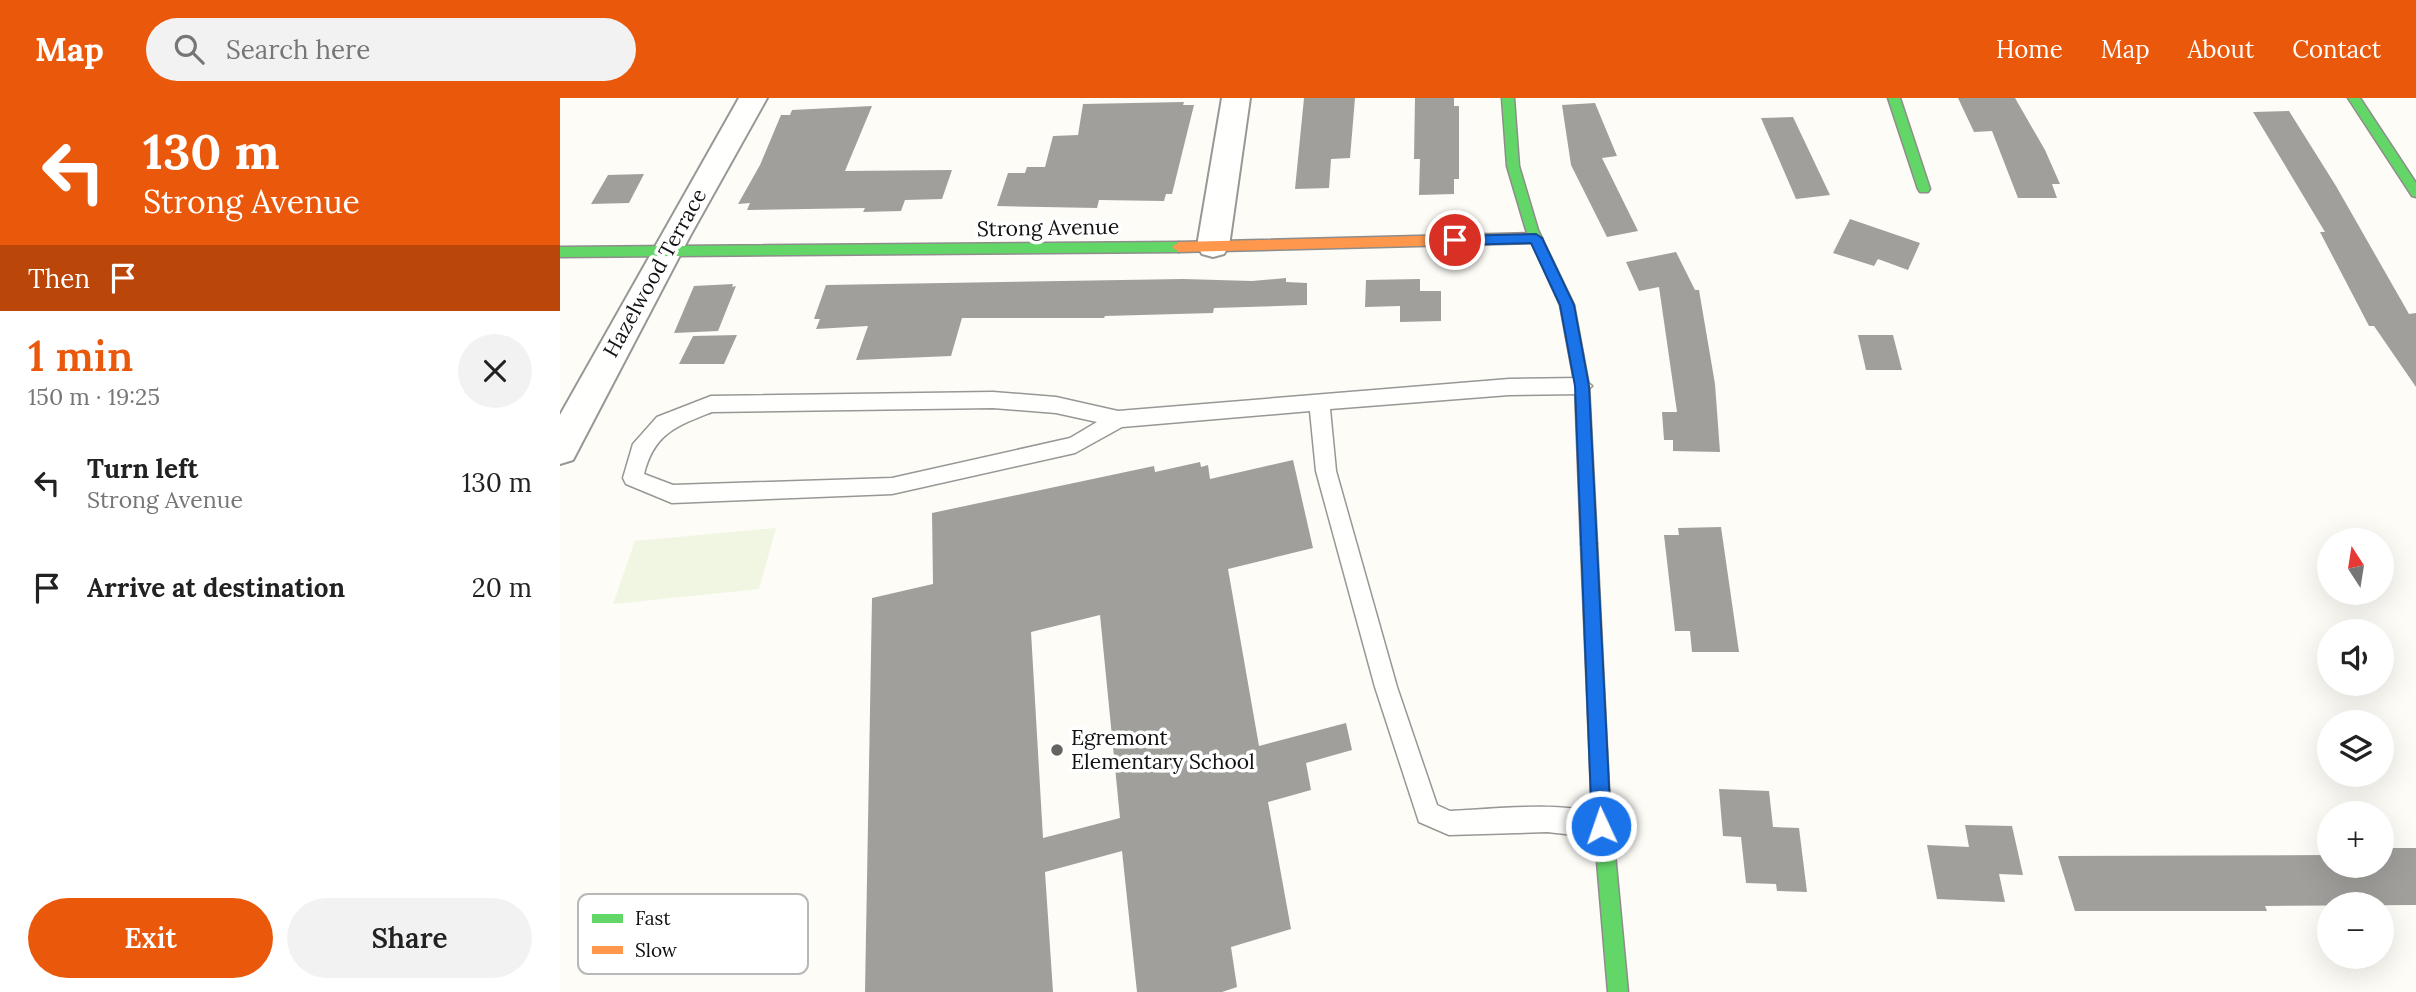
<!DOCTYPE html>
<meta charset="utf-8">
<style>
:root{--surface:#fff;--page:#f2f2f2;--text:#222;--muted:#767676;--accent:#ea580c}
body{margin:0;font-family:Lora,serif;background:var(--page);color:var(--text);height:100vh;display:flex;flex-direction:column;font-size:26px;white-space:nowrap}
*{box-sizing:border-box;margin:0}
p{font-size:23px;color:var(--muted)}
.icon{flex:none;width:38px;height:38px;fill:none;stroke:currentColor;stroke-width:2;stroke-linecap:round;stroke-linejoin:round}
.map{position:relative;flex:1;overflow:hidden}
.details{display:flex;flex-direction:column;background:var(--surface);width:560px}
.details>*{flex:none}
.guide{background:#ea580c;color:#fff;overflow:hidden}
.needle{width:46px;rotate:348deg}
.fabs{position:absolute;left:1757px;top:430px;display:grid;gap:14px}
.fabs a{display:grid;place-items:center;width:77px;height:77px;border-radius:50%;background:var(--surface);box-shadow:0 7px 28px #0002;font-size:35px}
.pin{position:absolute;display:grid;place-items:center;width:60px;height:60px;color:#fff;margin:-30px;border:4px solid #fff;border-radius:50%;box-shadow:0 2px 7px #0007}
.me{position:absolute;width:77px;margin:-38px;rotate:357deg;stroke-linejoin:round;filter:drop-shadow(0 0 5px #0008)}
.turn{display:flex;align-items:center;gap:24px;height:147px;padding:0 28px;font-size:32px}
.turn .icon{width:91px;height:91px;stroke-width:2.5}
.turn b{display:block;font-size:49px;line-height:60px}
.then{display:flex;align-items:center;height:66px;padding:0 28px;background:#0003;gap:14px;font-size:26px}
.round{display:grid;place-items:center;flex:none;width:74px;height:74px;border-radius:37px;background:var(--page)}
.head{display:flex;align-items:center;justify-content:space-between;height:119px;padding:0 28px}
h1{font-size:42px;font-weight:600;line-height:52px;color:var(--accent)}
.cta{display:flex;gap:14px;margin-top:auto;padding:14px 28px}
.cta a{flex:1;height:80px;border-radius:42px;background:var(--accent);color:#fff;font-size:28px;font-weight:600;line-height:80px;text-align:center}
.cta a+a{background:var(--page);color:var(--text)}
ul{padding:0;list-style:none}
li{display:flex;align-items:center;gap:21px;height:105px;padding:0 28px}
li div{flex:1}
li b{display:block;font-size:26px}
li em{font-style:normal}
header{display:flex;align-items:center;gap:42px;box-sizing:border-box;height:98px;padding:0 35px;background:var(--accent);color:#fff}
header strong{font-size:33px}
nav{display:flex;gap:38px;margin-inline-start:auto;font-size:24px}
.search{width:490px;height:63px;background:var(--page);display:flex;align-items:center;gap:18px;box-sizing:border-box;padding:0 24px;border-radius:38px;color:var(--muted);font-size:26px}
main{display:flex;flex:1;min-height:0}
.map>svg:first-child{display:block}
.pitch{fill:#f0f6e1}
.building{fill:#a19f9c;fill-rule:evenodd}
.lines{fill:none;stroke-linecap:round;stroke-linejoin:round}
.lane-casing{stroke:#979795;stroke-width:3}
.street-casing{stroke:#979795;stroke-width:4}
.fast-casing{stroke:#8e8d8b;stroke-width:3}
.slow-casing{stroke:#8e8d8b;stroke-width:3}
.lane{fill:#fffffe;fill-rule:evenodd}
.street{fill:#fffffe;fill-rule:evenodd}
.fast{fill:#63d668;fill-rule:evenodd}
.slow{fill:#ff974d;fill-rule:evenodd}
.route{fill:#1a73e8;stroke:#114b97;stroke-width:2}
.poi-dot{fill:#646362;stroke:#fff;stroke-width:2.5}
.labels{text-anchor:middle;stroke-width:7;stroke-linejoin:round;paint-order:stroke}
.street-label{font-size:21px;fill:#111;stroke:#fff}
.poi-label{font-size:21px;fill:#111;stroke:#fff;text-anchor:start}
.key{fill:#fff;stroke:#b8b8b8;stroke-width:2}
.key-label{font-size:19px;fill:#111}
</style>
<header>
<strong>Map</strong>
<div class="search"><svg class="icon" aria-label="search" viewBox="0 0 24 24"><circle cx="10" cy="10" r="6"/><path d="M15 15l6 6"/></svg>Search here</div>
<nav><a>Home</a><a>Map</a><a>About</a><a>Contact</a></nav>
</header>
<main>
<section class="details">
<div class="guide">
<div class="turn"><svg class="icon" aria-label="left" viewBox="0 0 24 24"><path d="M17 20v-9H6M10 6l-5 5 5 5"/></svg><div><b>130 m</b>Strong Avenue</div></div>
<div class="then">Then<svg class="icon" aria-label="arrive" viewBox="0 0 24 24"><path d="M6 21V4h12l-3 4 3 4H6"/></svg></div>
</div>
<div class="head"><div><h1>1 min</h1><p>150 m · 19:25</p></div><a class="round"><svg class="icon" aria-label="close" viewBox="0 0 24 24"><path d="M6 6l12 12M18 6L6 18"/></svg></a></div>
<ul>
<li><svg class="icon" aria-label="left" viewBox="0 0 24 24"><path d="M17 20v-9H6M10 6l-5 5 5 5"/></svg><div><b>Turn left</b><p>Strong Avenue</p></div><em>130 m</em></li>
<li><svg class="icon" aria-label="arrive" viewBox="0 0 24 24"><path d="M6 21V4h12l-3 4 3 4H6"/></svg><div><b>Arrive at destination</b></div><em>20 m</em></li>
</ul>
<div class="cta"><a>Exit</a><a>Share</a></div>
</section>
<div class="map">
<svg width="1856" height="894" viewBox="0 0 1856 894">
<rect width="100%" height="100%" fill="#fdfcf7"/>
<!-- pitch -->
<polygon class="pitch" points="216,430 199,491 53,506 75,443"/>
<!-- building -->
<g class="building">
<polygon points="744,0 795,0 790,60 771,61 769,90 735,91"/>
<polygon points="855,0 894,0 894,8 899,8 899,81 894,81 894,96 859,97 860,61 854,61"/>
<polygon points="1398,0 1455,0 1485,52 1500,86 1492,86 1497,100 1458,100 1432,33 1414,34"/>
<polygon points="624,4 623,7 634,7 612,96 606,96 604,103 539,102 537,110 437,108 448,75 465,75 467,69 485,69 493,38 518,37 523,6"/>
<polygon points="1035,5 1057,58 1042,60 1078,133 1047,139 1011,67 1002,7"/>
<polygon points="312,8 285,73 392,72 382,101 345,102 341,113 303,114 305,110 187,112 190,105 178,106 200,67 221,17 230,17 232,12"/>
<polygon points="1729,13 1776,88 1849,216 1856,215 1856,289 1814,228 1809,228 1760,134 1765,134 1693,14"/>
<polygon points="1233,19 1270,97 1236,101 1201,20"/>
<polygon points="84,76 69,105 31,106 48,77"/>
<polygon points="1290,121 1360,145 1348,172 1318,161 1314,168 1273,155"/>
<polygon points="1116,154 1135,192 1139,192 1155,286 1160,354 1113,353 1113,342 1104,342 1102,314 1117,314 1099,189 1079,193 1066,164"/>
<polygon points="726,180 726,184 747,185 747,207 654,210 653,215 545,218 544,220 402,220 391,258 296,262 308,228 256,231 260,221 254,221 266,187 623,181 692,183"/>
<polygon points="860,181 860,193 881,193 881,223 840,224 840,208 805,209 806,182"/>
<polygon points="173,186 172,189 176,188 158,233 114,235 134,188"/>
<polygon points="177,237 164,266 119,266 133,238"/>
<polygon points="1298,237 1333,237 1342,272 1306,272"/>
<path d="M733,362L753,450L668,471L699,648L786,625L792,652L746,665L751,692L708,704L731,831L671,849L677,889L662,894H577L562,753L485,774L493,894H305L312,500L373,486L372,415L594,368L595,374L640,364L641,369L648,367L650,381ZM540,517L560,720L483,740L471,534Z"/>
<polygon points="1161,429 1179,554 1132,554 1130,533 1115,533 1104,437 1119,437 1118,430"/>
<polygon points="1159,691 1209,693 1213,729 1239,730 1247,794 1217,793 1216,786 1186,785 1181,739 1163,738"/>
<polygon points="1405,727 1452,728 1463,777 1439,776 1445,804 1377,801 1367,747 1409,749"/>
<polygon points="1822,750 1856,750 1856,807 1705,808 1707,813 1515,813 1498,758 1769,757 1769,768 1822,768"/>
</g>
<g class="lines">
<!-- lane casing -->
<g class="lane-casing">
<path id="lane" d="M1022,280L1032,288L1022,296L949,297L770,311L776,373L837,589L877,707L890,713C935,711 1010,702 1051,719L1054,728L1051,737L1042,740L987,734L889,737L859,724L815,589L756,373L750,313L562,329L515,355L332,396L112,405L66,386L63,380L73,346L97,319L151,298L433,294L496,299L558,313L949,281ZM433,310L496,315L537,324L510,340L332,380L113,387L84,376C94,335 117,328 152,314Z"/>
</g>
<!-- street casing -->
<g class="street-casing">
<g id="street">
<polygon points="179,0 207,0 130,138 13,362 0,366 0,317"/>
<polygon points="662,0 690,0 669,148 664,156 653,159 642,156 637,148"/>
</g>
</g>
<!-- fast casing -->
<g class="fast-casing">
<g id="fast">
<polygon points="942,0 954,0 959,68 978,132 1014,207 1029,288 1037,446 1035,451 1029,453 1023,451 1021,446 1015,288 1000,207 966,132 947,68"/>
<polygon points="1328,0 1340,0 1370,91 1368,94 1360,94 1358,91"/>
<polygon points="1788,0 1800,0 1856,85 1856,99 1852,98"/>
<polygon points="619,144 626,149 619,154 0,159 0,149"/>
<polygon points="1040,683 1046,686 1049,692 1068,894 1048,894 1031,692 1034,686"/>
</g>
</g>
<!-- slow casing -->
<g class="slow-casing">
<g id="slow">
<polygon points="976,135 982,140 976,145 619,154 612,149 619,144"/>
<polygon points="1029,439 1035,441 1037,446 1049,692 1046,698 1040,701 1034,698 1031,692 1021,446 1023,441"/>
</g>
</g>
<!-- lane -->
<use href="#lane" class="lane"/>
<!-- street -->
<use href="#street" class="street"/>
<!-- fast -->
<use href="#fast" class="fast"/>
<!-- slow -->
<use href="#slow" class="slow"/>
</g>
<!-- route -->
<polygon class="route" points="976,136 982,140 1014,207 1029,288 1051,728 1048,734 1041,737 1035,734 1032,728 1015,288 1000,207 971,145 895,147 888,142 895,138"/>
<!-- markers -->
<circle class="poi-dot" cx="497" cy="652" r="7"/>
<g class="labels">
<!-- street labels -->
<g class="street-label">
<text transform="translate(488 130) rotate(-1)" y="7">Strong Avenue</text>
<text transform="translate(95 175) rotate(-61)" y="7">Hazelwood Terrace</text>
</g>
<!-- poi labels -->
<g class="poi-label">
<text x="511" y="647">Egremont<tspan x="511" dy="24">Elementary School</tspan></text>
</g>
</g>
<!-- legend -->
<rect x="18" y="796" width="230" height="80" rx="10" class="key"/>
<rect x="32" y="816" width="31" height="9" fill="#63d668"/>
<rect x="32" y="848" width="31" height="8" fill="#ff974d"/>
<g class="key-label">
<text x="75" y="827">Fast</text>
<text x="75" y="859">Slow</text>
</g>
</svg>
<div class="fabs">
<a><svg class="needle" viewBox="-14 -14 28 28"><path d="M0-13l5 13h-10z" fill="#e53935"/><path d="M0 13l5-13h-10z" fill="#767676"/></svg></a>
<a><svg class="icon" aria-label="sound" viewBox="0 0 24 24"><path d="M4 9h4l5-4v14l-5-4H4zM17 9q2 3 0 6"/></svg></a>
<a><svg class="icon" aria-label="layers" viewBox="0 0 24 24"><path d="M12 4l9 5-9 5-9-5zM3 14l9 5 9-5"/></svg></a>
<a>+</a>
<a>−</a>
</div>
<div class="pin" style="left:895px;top:142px;background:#d93025"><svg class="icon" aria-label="arrive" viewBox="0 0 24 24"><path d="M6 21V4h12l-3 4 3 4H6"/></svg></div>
<svg class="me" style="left:1041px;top:728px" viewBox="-20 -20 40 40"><circle r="17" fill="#1a73e8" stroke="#fff" stroke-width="3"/><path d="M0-11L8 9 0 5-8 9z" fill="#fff"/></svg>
</div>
</main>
